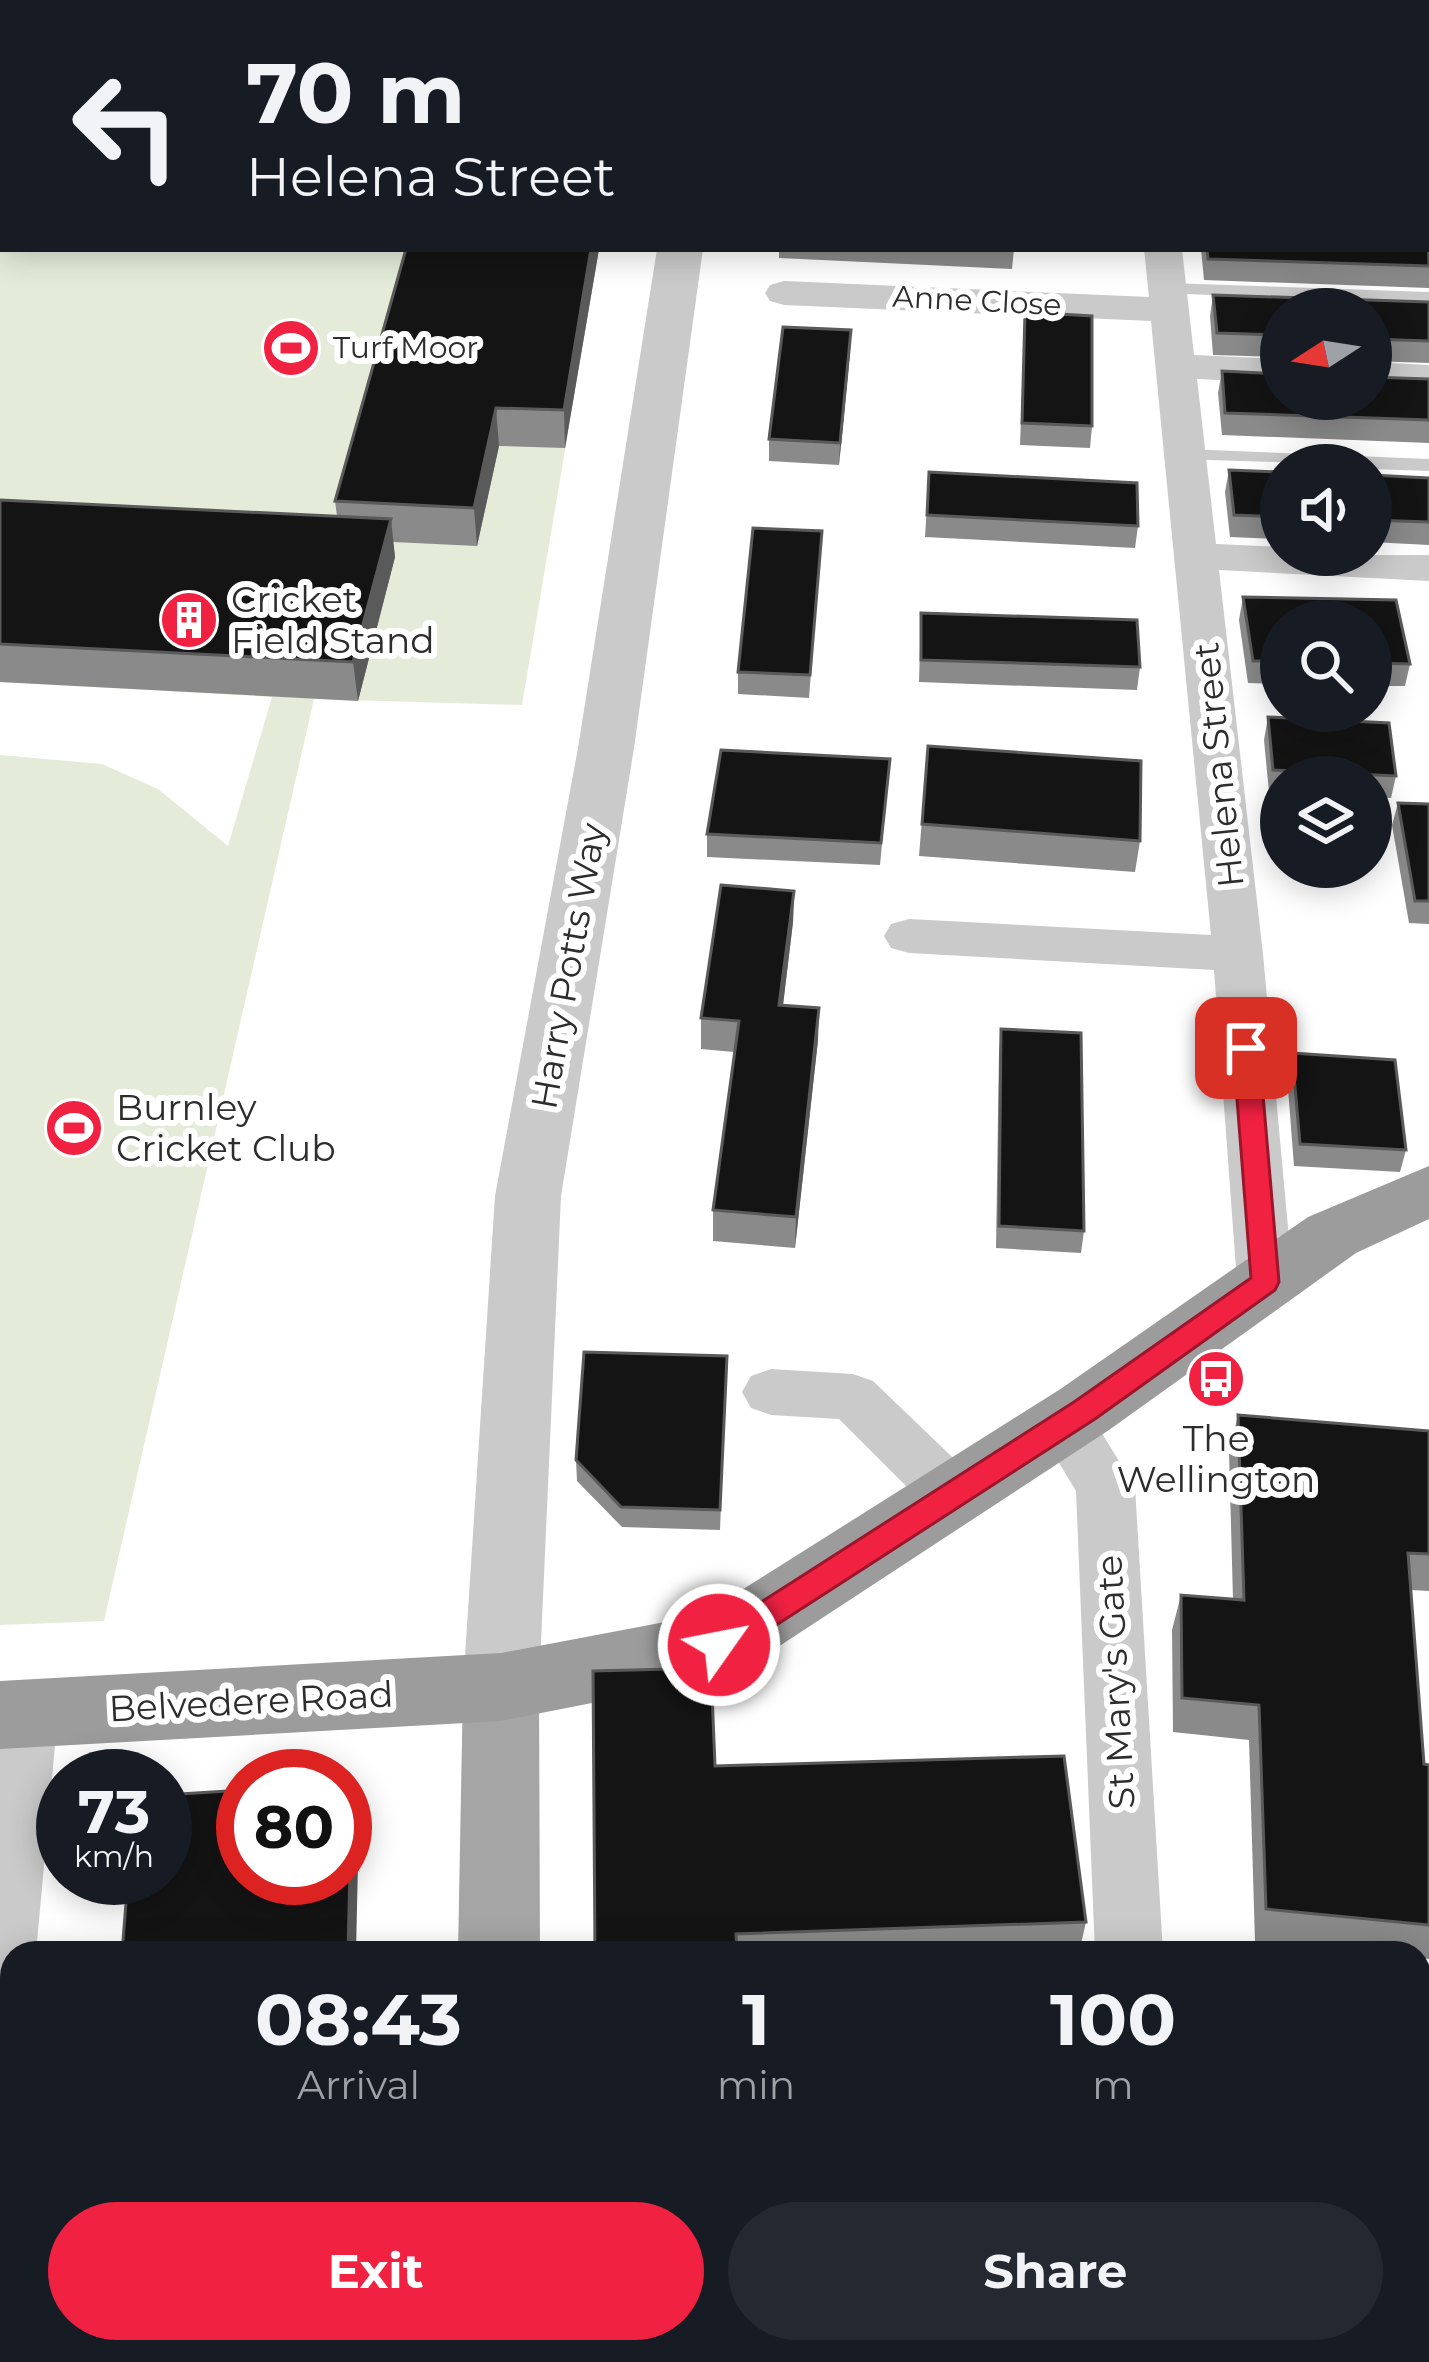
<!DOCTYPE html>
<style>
:root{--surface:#171b24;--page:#242831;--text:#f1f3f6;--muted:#9ea1a6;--accent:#f12141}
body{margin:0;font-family:Montserrat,sans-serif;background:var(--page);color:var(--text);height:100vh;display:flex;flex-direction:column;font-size:45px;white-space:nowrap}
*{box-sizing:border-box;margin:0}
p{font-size:39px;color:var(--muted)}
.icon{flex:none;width:66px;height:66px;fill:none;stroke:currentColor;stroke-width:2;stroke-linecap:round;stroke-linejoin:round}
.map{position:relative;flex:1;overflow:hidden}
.details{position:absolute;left:0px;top:1941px;width:1431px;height:423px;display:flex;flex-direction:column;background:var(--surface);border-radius:36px 36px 0 0;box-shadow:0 6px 30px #0003}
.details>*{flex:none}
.guide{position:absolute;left:0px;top:0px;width:1431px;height:252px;box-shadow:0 6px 30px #0003;background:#171b24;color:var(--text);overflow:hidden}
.needle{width:78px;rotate:258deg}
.fabs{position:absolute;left:1260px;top:288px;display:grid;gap:24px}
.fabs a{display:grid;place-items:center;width:132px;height:132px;border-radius:50%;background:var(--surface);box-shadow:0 6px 30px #0003;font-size:60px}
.speed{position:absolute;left:36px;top:1749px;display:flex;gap:24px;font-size:60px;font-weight:700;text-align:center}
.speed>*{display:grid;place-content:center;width:156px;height:156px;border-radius:50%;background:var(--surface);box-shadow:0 6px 30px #0003;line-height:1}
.speed small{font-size:30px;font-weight:400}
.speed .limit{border:18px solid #d22;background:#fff;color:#111}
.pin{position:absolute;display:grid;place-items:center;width:102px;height:102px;color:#fff;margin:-51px;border-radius:24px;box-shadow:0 6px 18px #0006}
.me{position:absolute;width:132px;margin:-66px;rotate:57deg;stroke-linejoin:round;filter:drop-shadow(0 0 9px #0008)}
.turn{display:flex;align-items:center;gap:42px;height:252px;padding:0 48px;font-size:54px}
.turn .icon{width:156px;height:156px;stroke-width:2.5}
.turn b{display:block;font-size:84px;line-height:102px}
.eta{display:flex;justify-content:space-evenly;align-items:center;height:204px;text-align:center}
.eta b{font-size:72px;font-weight:700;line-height:84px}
.button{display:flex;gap:24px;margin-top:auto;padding:24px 48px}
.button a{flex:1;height:138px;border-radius:72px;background:var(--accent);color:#fff;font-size:48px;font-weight:700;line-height:138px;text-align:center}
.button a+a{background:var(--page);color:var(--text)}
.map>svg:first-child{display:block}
.green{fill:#e4ecd9}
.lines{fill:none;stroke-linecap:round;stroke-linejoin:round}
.service{fill:#cacaca;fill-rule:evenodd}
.minor{fill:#cacaca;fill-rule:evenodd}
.tertiary{fill:#cacaca;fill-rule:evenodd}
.primary{fill:#a5a5a5;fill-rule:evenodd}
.trunk{fill:#9c9c9c;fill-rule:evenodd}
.wall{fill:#8a8a8a}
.shaded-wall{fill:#5a5a5a}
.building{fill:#141414;stroke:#5a5a5a;stroke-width:3}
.route{fill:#f12141;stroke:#9d152a;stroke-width:3}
.labels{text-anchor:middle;stroke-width:12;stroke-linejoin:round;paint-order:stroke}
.far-street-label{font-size:30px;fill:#2d2d2d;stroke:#fff}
.far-poi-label{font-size:30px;fill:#2d2d2d;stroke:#fff;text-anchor:start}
.poi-label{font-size:36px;fill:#2d2d2d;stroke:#fff;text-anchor:start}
.street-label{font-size:36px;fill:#2d2d2d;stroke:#fff}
</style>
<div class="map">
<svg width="1429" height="2362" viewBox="0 0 1429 2362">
<rect width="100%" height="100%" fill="#fff"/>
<!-- green -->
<polygon class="green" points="0,0 536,3 3,3 3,249 599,249 522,705 314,699 104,1621 0,1625 0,755 102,764 158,789 228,846 272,697 0,682"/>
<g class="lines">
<!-- service -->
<g class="service">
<polygon points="442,0 470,0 472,3 444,3"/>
<rect x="865" y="0" width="16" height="3"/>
<rect x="1134" y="0" width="16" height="3"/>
<polygon points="1346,0 1364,0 1366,3 1348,3"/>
<polygon points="1167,283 1429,292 1429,304 1160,293 1160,285"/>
<polygon points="1186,449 1429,459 1429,471 1371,469 1371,465 1179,459 1176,455"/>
</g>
<!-- minor -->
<g class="minor">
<rect x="987" y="0" width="34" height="3"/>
<rect x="1428" y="146" width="1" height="22"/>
<polygon points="1144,249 1182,249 1194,355 1281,359 1281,383 1197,379 1216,544 1281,547 1281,555 1429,555 1429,581 1219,570 1263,954 1293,1282 1285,1297 1265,1304 1245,1297 1237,1282 1214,970 909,953 891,948 884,936 891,924 909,919 1211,935 1151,321 784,305 770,301 765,293 770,285 784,281 1149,297"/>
<polygon points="1371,362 1429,365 1429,389 1371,386"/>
<polygon points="771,1369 853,1374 873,1381 974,1478 983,1495 974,1512 953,1520 932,1512 839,1419 771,1415 751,1408 742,1392 751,1376"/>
<polygon points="1064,1399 1085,1406 1135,1487 1163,1953 1095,1953 1076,1491 1035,1423 1043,1406"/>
<polygon points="26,1685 48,1693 58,1713 36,1953 12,1953 12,2007 0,2012 0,1701 4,1693"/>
<polygon points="1113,2352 1187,2352 1188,2362 1114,2362"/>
</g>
<!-- tertiary -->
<g class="tertiary">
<rect x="695" y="0" width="42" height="3"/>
<polygon points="657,249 703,249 634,748 561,1196 539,1687 528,1711 501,1721 474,1711 463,1687 495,1196 578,748"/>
</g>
<!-- primary -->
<g class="primary">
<polygon points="501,1653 528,1663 539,1687 540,1953 458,1953 463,1687 474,1663"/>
<rect x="455" y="2352" width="90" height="10"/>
</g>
<!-- trunk -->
<polygon class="trunk" points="1429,1166 1429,1219 1356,1253 1109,1430 746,1668 719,1678 501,1721 0,1749 0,1681 501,1653 702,1615 1059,1390 1308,1217"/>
</g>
<!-- wall -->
<g class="wall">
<polygon points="0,0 458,0 459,3 3,3 3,96 0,96"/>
<polygon points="560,0 641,0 640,3 560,3"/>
<polygon points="1429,230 1429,288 1204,280 1201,249 1428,249"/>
<polygon points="599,249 565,448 499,446 477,546 393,542 395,557 358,701 0,682 0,500 337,516 335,501"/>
<polygon points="779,249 1014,249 1012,269 779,258"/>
<polygon points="1213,295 1429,302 1429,363 1371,361 1371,309 1281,309 1281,357 1213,355 1210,316"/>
<polygon points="1025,312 1092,426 1090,448 1020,445"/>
<polygon points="850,352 839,465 769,461 769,439"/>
<polygon points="1222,371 1429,379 1429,443 1222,435 1218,393"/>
<polygon points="1229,470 1281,472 1281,539 1230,537 1225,492"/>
<polygon points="929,472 1138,526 1135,548 925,537"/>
<polygon points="1371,475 1429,478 1429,545 1371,542"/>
<polygon points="822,531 809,698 738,694 738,672"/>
<polygon points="1243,597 1396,600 1410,664 1405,686 1371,686 1371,621 1281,621 1281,684 1248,683 1239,620"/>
<polygon points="921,613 1140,667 1137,690 919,682"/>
<polygon points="1268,717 1396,776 1391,798 1371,797 1371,777 1281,777 1281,793 1269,792 1264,740"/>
<polygon points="928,746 1140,841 1135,872 919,856"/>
<polygon points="888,781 880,865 707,857 707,834"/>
<polygon points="1398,803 1429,804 1429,924 1409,923 1392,825"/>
<polygon points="794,891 793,922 783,1006 818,1040 795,1248 713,1241 713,1210 734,1052 701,1049 701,1018"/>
<polygon points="1001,1029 1084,1231 1081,1253 996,1248 999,1051"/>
<polygon points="1292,1053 1406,1150 1400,1172 1294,1166 1287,1076"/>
<polygon points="726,1378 720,1530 622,1527 577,1481 576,1460"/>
<polygon points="1238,1415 1429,1431 1429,1591 1411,1590 1424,1764 1429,1765 1429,1959 1419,1958 1419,1953 1372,1953 1255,1942 1249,1740 1173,1732 1172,1630 1181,1595 1233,1599 1229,1452"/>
<polygon points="715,1766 1086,1922 1079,1953 595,1953"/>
</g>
<!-- shaded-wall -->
<g class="shaded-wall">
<polygon points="591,249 599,249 565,448 564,410"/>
<polygon points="851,330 850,352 839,465 840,443"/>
<polygon points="496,408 499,446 477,546 474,508"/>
<polygon points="391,519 395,557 358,701 353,662"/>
<polygon points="794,891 793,922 779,1037 779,1005"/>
<polygon points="819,1008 818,1040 795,1248 796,1217"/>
<polygon points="352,1784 359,1817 356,1953 348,1953"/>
<rect x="392" y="2352" width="7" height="10"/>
</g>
<!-- building -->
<g class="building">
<polygon points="0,0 451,0 450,3 3,3 3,60 0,60"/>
<polygon points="771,0 835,0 835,3 770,3"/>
<rect x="886" y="0" width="66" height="3"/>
<rect x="1038" y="0" width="64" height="3"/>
<polygon points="1405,0 1429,0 1429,39 1428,3 1396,3"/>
<polygon points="1428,230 1429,266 1208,259 1207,249 1428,249"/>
<polygon points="406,249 591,249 564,410 496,408 474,508 335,501"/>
<polygon points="1213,295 1429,302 1429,341 1371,339 1371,309 1281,309 1281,335 1217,333"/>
<polygon points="1025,312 1092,316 1092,426 1022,423"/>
<polygon points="783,327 851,330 840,443 769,439"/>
<polygon points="1222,371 1281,374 1281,399 1371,399 1371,377 1429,379 1429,420 1225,413"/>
<polygon points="1229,470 1281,472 1281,517 1234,515"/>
<polygon points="929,472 1137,483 1138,526 927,515"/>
<polygon points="1371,475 1429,478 1429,522 1371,520"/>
<polygon points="0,500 391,519 353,662 0,644"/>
<polygon points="753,528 822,531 810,675 738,672"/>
<polygon points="1243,597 1396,600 1410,664 1371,663 1371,621 1281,621 1281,661 1253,661"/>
<polygon points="921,613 1137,620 1140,667 921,660"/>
<polygon points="1268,717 1389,723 1396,776 1273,770"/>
<polygon points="928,746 1141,761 1140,841 922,824"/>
<polygon points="721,750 890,759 881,843 707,834"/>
<polygon points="1398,803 1429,804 1429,901 1415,901"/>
<polygon points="721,885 794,891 779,1005 819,1008 796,1217 713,1210 739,1021 701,1018"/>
<polygon points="1001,1029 1081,1033 1084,1231 999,1226"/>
<polygon points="1292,1053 1395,1060 1406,1150 1300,1144"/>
<polygon points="584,1352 727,1356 720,1510 621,1507 576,1460"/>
<polygon points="1238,1415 1429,1431 1429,1554 1408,1553 1424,1764 1429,1765 1429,1925 1266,1909 1259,1705 1182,1698 1181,1595 1244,1600"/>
<polygon points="711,1668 715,1766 1064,1756 1086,1922 736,1934 737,1953 595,1953 593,1671"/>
<polygon points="345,1784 352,1784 348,1953 122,1953 128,1878 165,1878 165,1795 243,1790 243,1878 345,1878"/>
<rect x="228" y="2352" width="164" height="10"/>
</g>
<!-- route -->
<polygon class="route" points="1246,1038 1259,1048 1279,1282 1275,1290 1095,1419 730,1655 719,1659 708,1655 704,1645 708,1636 1074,1402 1251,1278 1233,1048"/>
<!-- icons -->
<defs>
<g id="stadium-disc" transform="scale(3)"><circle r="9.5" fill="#f12141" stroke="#fff"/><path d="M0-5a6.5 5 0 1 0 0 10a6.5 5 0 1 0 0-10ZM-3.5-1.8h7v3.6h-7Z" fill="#fff"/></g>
<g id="building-disc" transform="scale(3)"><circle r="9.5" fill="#f12141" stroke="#fff"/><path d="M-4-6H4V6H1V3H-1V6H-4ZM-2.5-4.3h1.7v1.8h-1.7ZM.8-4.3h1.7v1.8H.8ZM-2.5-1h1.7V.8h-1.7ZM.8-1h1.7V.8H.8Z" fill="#fff"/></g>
<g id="bus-disc" transform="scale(3)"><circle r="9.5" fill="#f12141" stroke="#fff"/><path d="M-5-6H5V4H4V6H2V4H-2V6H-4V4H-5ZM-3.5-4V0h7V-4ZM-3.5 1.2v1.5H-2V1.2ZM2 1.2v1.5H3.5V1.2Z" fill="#fff"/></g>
</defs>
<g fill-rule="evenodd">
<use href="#stadium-disc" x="291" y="348"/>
<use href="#building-disc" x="189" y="620"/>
<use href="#stadium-disc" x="74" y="1128"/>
<use href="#bus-disc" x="1216" y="1379"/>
</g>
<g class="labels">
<!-- far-street labels -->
<g class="far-street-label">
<text transform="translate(977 301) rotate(3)" y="10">Anne Close</text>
</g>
<!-- far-poi labels -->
<g class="far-poi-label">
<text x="333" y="358">Turf Moor</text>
</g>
<!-- poi labels -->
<g class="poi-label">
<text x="231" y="612">Cricket<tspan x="231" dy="41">Field Stand</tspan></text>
<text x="116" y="1120">Burnley<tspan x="116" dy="41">Cricket Club</tspan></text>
<text x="1216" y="1451" text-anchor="middle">The<tspan x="1216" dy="41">Wellington</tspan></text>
</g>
<!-- street labels -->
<g class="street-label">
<text transform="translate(1218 765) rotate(-96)" y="13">Helena Street</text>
<text transform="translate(568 966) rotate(-80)" y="13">Harry Potts Way</text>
<text transform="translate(1115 1682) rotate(-93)" y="13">St Mary's Gate</text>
<text transform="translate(251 1701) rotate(-3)" y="13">Belvedere Road</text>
</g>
</g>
</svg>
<div class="fabs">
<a><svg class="needle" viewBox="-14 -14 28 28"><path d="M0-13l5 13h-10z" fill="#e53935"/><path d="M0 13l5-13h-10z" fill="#9ea1a6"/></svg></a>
<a><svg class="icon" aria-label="sound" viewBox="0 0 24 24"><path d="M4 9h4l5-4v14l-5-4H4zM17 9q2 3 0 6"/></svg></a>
<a><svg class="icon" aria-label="search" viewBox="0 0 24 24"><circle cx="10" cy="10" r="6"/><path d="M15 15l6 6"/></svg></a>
<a><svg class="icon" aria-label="layers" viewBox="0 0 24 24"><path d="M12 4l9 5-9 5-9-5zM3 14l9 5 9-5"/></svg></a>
</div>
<div class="speed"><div>73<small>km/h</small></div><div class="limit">80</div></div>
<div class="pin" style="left:1246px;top:1048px;background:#d93025"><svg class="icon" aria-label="arrive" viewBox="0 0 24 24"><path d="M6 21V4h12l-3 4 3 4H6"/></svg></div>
<svg class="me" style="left:719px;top:1645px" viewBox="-20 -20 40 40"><circle r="17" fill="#f12141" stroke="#fff" stroke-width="3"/><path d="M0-11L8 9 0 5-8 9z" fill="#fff"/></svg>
<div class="guide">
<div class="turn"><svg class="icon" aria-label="left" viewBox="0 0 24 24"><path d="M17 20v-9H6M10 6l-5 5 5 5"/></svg><div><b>70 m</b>Helena Street</div></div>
</div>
<section class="details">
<div class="eta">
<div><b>08:43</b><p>Arrival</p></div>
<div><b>1</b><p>min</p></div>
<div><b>100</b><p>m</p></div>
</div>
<div class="button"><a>Exit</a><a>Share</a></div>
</section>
</div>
